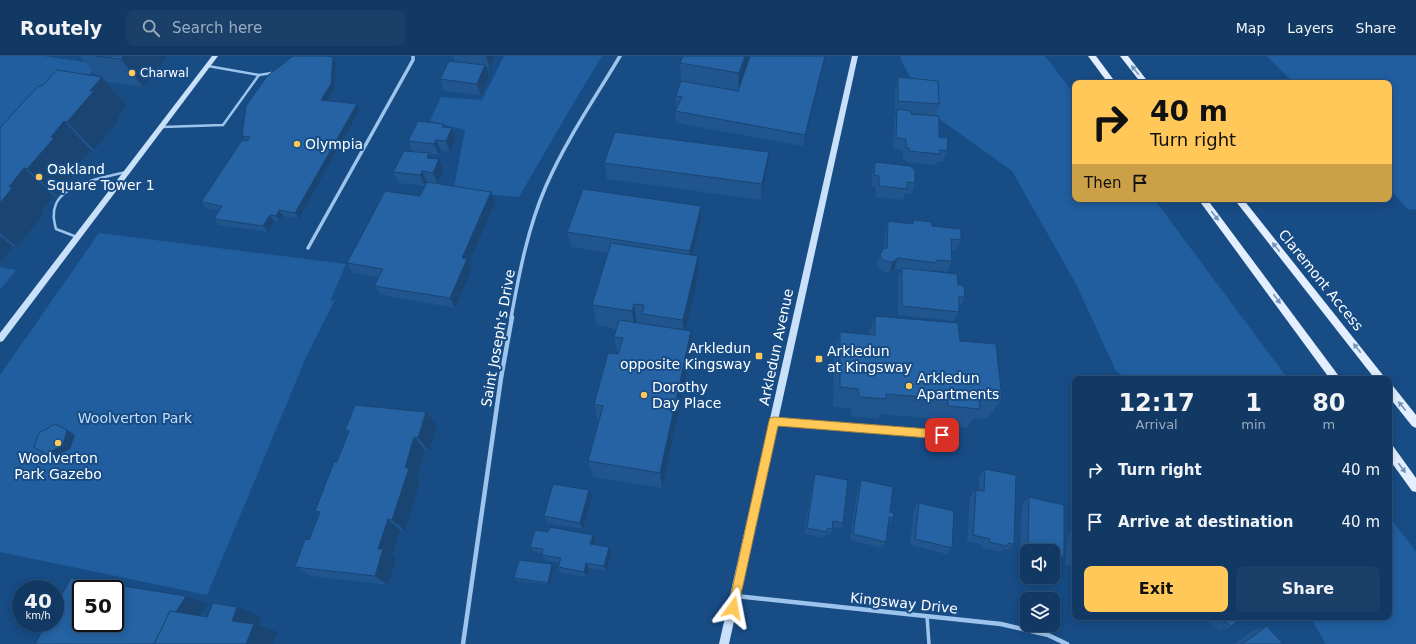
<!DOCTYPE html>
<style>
:root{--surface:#113964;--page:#1a406a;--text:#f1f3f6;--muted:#9cacbf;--line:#305378;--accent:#ffc859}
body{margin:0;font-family:"DejaVu Sans",sans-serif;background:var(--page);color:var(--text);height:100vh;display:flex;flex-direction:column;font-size:15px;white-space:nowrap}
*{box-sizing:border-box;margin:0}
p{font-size:13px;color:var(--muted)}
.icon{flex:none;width:22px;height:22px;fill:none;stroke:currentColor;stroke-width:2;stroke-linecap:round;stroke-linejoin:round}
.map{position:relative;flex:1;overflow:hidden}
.details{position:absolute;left:1072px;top:320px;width:320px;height:244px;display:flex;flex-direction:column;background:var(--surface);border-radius:8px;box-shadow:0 2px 10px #0003,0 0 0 1px var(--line)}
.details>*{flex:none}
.guide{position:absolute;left:1072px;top:24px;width:320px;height:122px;border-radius:8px;box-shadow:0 2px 10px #0003,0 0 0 1px var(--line);background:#ffc859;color:#111;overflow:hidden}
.fabs{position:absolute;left:1020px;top:488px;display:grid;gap:8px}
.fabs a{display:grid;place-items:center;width:40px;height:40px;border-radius:8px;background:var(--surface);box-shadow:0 2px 10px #0003,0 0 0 1px var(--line);font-size:20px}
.speed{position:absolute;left:12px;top:524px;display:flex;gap:8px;font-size:20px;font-weight:700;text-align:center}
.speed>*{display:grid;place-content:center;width:52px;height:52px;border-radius:50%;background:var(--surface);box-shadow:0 2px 10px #0003,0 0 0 1px var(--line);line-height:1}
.speed small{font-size:10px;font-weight:400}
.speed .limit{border:2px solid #111;border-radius:6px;background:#fff;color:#111}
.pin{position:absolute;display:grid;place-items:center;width:34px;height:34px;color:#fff;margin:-17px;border-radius:8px;box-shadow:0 2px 6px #0006}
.me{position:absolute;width:44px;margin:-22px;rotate:13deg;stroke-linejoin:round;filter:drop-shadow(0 0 3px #0008)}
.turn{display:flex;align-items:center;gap:14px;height:84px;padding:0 12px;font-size:18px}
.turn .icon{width:52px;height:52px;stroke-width:2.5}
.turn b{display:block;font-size:28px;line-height:34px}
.then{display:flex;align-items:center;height:38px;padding:0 12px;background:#0003;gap:8px;font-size:15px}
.eta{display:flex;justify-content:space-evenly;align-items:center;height:68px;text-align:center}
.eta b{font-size:24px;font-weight:800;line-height:28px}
.primary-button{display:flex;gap:8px;margin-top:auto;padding:8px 12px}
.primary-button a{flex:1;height:46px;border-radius:8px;background:var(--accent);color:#111;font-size:16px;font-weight:800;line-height:46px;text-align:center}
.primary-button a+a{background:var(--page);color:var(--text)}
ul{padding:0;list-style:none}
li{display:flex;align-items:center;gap:12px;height:52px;padding:0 12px}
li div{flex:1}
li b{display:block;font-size:15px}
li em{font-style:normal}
header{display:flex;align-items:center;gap:24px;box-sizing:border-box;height:56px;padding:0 20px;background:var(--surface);border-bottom:1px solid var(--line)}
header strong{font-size:19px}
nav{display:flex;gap:22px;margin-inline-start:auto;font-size:14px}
.search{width:280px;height:36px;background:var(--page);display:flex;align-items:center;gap:10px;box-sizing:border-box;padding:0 14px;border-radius:8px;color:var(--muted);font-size:15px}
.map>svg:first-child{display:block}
.green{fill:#205e9f}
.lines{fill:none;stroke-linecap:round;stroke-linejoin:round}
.lane-far1{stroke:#9dc4ed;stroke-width:2.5}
.lane{stroke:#9dc4ed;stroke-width:3.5}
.street-far1{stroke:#9dc4ed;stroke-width:3.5}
.street{stroke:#9dc4ed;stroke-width:4.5}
.secondary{fill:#c9e0f9;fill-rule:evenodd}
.primary{fill:#e3efff;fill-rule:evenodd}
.wall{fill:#20558d}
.shaded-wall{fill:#1a4573}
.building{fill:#2563a4;stroke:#1a4573;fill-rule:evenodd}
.oneway{fill:#7395bc}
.route{fill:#ffc859;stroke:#a6823a}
.poi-dot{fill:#ffc859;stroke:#174c85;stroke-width:1.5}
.labels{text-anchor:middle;stroke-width:4;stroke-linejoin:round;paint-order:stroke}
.far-poi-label{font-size:12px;fill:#fff;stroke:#174c85;text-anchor:start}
.poi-label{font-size:14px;fill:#fff;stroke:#174c85;text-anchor:start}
.street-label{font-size:14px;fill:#fff;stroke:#174c85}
.park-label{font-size:14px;fill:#c2ddfa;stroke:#174c85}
</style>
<header>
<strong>Routely</strong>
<div class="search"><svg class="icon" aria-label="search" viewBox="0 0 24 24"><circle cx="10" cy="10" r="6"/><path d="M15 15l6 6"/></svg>Search here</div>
<nav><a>Map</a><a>Layers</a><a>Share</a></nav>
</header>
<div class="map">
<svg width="1416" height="588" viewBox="0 0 1416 588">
<rect width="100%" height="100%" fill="#174c85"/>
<!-- green -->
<g class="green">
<polygon points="0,0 43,0 98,8 0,125"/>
<polygon points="504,0 602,0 570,53 519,141 453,136 465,74 430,65 441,41 482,44"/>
<polygon points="901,0 1045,0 1075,39 1075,143 1154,143 1288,323 1126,323 1116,315 1076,228 1012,115 927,54 900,2"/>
<polygon points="1267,0 1416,0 1416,154 1407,153 1389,132 1389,27 1294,27"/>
<polygon points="99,177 346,208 330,245 335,244 307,299 207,539 0,496 0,319"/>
<polygon points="0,211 16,214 0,234"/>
<polygon points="1389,460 1416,496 1416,588 1326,588 1310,561 1389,561"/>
</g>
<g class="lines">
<!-- lane-far1 -->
<g class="lane-far1">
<polyline points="208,10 259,19 272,17"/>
<polyline points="162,71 223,69 259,19"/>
<path d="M77,181L56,173C54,165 52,157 56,148C65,127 106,121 126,116"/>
</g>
<!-- lane -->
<g class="lane">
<polyline points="776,366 942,379"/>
<polyline points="927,560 929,588"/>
</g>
<!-- street-far1 -->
<g class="street-far1">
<polyline points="308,192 413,4 413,0"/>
<path d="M511,262C519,218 528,171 546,130C566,84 595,42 620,0"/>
</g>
<!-- street -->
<g class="street">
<polyline points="736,540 1001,568 1048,579 1067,588"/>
<polyline points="463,588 501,322 512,261"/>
</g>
<!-- secondary -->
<g class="secondary">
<polygon points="212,0 218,0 3,285 0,286 0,277"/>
<polygon points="852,0 858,0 729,588 719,588"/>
</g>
<!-- primary -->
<g class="primary">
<polygon points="1088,0 1096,0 1116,27 1108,27"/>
<polygon points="1120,0 1128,0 1149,27 1141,27"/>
<polygon points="1198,143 1207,143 1341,323 1330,323"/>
<polygon points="1234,143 1243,143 1386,323 1375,323"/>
<polygon points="1389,328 1393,330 1416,359 1416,372 1412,370 1389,341"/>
<polygon points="1389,389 1393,390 1416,422 1416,436 1412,435 1389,403"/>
</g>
</g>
<!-- wall -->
<g class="wall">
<polygon points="80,0 168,0 143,31 107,26 127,49 117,61 119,64 94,94 91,94 80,107 82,109 57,140 54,140 41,156 44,158 17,191 13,190 0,207 0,72 42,30 97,20"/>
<polygon points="453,0 495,0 490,12 486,11 489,21 481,39 444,35 440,23 455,6"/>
<polygon points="683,0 826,0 803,90 676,67 675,55 677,51 676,51 676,40 681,25 680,7"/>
<polygon points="336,7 334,34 328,44 360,54 299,162 283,160 280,165 274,165 268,176 218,169 214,163 219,154 206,152 201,146 245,84 242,80"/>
<polygon points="898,21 939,48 936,60 916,58 939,81 947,95 943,106 938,105 936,109 906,106 906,103 903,103 903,94 893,93 894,65 896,56 895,56 895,33"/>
<polygon points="443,68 444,71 452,72 456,83 450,96 441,95 439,99 430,98 431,103 443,114 438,128 429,127 495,147 469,207 472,213 455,252 381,239 374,230 379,221 353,217 347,207 420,140 427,126 425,130 399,127 393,116 413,96 408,85"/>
<polygon points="875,106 915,127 912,138 905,137 903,144 876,141 876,131 872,130 872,117"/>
<polygon points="604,107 767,112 761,144 607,123"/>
<polygon points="701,150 701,165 693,199 698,222 687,274 691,275 692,295 662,432 593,421 588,405 598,365 594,348 618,298 614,281 616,273 597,269 592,249 608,197 571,191 567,176"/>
<polygon points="913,164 932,170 961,184 956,194 951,194 952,205 947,216 933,214 933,215 958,229 965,241 960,251 959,251 959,256 954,265 898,259 898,222 901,213 894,213 890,216 884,216 879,213 877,209 880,199 884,193 885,176 888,165 912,168"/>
<polygon points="875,260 960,285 1002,343 987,363 974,362 966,372 936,370 936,363 880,358 878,363 851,360 851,353 833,351 834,298 840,276 868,279"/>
<polygon points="426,356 437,370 429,395 425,394 417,421 420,425 405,475 400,474 392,500 396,503 388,529 311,520 295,511 309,484 319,458 315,455 337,406 348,377 345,374"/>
<polygon points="985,413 1014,488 1007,494 1003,493 1000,496 983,492 983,489 967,485 970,441 976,434 979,434 979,420"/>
<polygon points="815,418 843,467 840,473 833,472 830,479 826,478 825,482 804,478 813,425"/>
<polygon points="861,424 893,462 889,468 888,468 886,486 882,492 850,484 858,431"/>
<polygon points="589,434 592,440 583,473 547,467 544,460"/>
<polygon points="1029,441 1064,501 1056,506 1053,506 1053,495 1027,495 1027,500 1020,498 1022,448"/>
<polygon points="919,447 952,492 946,498 910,489 914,453"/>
<polygon points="1075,472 1075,511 1065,508 1069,477"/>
<polygon points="548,476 593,479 596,485 595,488 609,491 611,496 607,515 589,512 587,521 561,517 558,511 559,507 546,504 542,499 542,498 534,496 530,491"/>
<polygon points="552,508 554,511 550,529 517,525 514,522"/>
<polygon points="1202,561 1239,561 1232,571 1220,575"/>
<polygon points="1267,570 1283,588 1234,588 1254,574"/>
</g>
<!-- shaded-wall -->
<g class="shaded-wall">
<polygon points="124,0 168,0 143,31 121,3"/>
<polygon points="486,0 495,0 490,12"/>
<polygon points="745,0 751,0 738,46 739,17"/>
<polygon points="825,0 826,0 803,90 805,79"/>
<polygon points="333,1 336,7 334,34 325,50 321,44"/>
<polygon points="485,9 489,21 481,39 477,28"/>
<polygon points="102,21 127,49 117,61 119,64 94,94 67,66 90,35"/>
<polygon points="357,48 360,54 299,162 295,157"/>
<polygon points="64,65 91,94 80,107 82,109 57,140 27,113 51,81"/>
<polygon points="452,72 456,83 450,96 446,85"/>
<polygon points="436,84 441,95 439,99 434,88"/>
<polygon points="769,96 767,112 761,144 762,128"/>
<polygon points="429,97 434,109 427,102"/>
<polygon points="439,103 443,114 438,128 433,117"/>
<polygon points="24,112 54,140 41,156 44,158 17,191 0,177 0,147 9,131"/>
<polygon points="422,115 427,126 425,130 420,119"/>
<polygon points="491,136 495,147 469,207 472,213 455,252 450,242 462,202"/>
<polygon points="701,150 701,165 690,209 690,195"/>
<polygon points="279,154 283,160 280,165 276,160"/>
<polygon points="270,159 274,165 268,176 263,170"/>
<polygon points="0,180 13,190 0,207"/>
<polygon points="698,200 698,222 684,284 683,264"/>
<polygon points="898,202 894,213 890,216 893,206"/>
<polygon points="634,248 637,268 635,275 632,255"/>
<polygon points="691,275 692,295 662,432 660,417"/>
<polygon points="426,356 437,370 429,395 418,382"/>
<polygon points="67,374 75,379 70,393 53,401 46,398"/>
<polygon points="414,381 425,394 417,421 420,425 405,475 392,464 405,412"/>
<polygon points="589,434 592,440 583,473 580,467"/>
<polygon points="388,463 400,474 392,500 396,503 388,529 375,520 378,493"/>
<polygon points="593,479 596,485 593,493 590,488"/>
<polygon points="609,491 611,496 607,515 604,510"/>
<polygon points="586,507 589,512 587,521 584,516"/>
<polygon points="552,508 554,511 550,529 548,527"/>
<polygon points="186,540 208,548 197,564 175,557"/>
<polygon points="237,551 261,560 258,569 278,576 273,588 246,588 232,565"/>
</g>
<!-- building -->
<g class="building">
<polygon points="96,0 124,0 121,3"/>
<polygon points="293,0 325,0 333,1 331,28 321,44 357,48 295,157 279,154 276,160 270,159 263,170 214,163 222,150 201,146 242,84 247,85 250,81 242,80 246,50 267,20"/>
<polygon points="683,0 745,0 739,17 680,7"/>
<polygon points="750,0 825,0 805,79 675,55 682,41 676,40 681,25 738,35"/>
<polygon points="449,5 485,9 477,28 440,23"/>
<polygon points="57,14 102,21 90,35 94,35 67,66 64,65 51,81 54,82 27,113 24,112 9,131 13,131 0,147 0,72 38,30 42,30"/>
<polygon points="898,21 938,25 939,48 898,45"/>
<polygon points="897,53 911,55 911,58 939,60 939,81 948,82 947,95 940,94 940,98 909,95 909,92 906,92 906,83 896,82"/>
<polygon points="418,65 443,68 442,71 452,72 446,85 436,84 434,88 408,85"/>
<polygon points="615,76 769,96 762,128 604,107"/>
<polygon points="404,95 429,97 427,102 439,103 433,117 422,115 420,119 393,116"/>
<polygon points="875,106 910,110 915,114 915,127 907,126 907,133 879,130 879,120 874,119"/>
<polygon points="427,126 491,136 462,202 467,203 450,242 374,230 383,213 347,207 385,135 420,140"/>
<polygon points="583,133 701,150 690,195 567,176"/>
<polygon points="913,164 932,166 932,170 961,173 961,184 951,183 952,205 937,204 936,207 898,202 893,206 888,206 882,203 880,199 883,193 887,192 888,165 913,168"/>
<polygon points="611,187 698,200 683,264 642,258 644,249 634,248 632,255 592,249"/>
<polygon points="902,212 957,218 958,229 964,229 965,241 959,241 959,256 902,250"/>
<polygon points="875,260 958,267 960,285 996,288 1002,343 979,341 980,353 948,350 948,343 886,338 886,343 859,341 858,333 840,331 840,276 875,279"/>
<polygon points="619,264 691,275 660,417 588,405 603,350 594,348 608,297 618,298 623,282 614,281"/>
<polygon points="355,349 426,356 418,382 414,381 405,412 409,412 392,464 388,463 378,493 383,493 375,520 295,511 305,483 309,484 320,456 315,455 334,406 337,406 349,375 345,374"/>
<polygon points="55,368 67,374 63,389 46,398 34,391 39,377"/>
<polygon points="985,413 1016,419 1014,488 1008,487 1007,490 989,486 990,483 973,479 976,434 984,435"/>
<polygon points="815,418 848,424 843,467 833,465 832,473 828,472 827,476 807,472"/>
<polygon points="861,424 893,431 890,456 894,457 893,462 889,461 886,486 853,478"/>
<polygon points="553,428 589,434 580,467 544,460"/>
<polygon points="1029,441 1064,449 1064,501 1053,498 1053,495 1039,495 1028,492"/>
<polygon points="919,447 954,455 952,492 915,483"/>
<polygon points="550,471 593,479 590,488 609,491 604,510 586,507 584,516 558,511 561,502 542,499 543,493 530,491 535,474 548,476"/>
<polygon points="1075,490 1075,503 1074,502"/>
<polygon points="519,504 552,508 548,527 514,522"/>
<path d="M71,522L186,540L176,556L170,555L154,588H35L46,567H55V551ZM81,533H115V567H81Z"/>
<polygon points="213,547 237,551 232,565 254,568 246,588 154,588 170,555 207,561"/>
<polygon points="1220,561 1239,561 1232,571"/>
<polygon points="1267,570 1283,588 1242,588"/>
</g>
<!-- one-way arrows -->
<defs><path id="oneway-solid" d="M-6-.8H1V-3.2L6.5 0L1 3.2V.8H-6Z"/></defs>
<g class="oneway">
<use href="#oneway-solid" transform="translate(1135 14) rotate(-129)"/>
<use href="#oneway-solid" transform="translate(1215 160) rotate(52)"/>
<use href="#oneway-solid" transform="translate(1276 191) rotate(-129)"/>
<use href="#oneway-solid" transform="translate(1277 243) rotate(53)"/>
<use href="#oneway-solid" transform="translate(1357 292) rotate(-129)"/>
<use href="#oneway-solid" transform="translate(1402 350) rotate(-129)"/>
<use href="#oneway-solid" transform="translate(1402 412) rotate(53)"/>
</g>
<!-- route -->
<polygon class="route" points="774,361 942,374 946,376 947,379 946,382 942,383 778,370 738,552 737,556 733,558 729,556 728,552 769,365 770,362"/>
<!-- markers -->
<g class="poi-dot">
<circle cx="132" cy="17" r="4"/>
<circle cx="297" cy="88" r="4"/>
<circle cx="39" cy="121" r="4"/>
<rect x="755" y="296" width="8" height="8" rx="2"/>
<rect x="815" y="299" width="8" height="8" rx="2"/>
<circle cx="909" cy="330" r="4"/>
<circle cx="644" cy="339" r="4"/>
<circle cx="58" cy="387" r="4"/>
</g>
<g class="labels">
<!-- far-poi labels -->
<g class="far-poi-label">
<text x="140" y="21">Charwal</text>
</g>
<!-- poi labels -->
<g class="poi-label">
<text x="305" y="93">Olympia</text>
<text x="47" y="118">Oakland<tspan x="47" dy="16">Square Tower 1</tspan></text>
<text x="751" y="297" text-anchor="end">Arkledun<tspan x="751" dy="16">opposite Kingsway</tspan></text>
<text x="827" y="300">Arkledun<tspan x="827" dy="16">at Kingsway</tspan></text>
<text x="917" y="327">Arkledun<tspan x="917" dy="16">Apartments</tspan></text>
<text x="652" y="336">Dorothy<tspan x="652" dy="16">Day Place</tspan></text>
<text x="58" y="407" text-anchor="middle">Woolverton<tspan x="58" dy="16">Park Gazebo</tspan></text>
</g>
<!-- street labels -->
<g class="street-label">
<text transform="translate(1321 224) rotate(51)" y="5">Claremont Access</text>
<text transform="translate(498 282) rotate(-80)" y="5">Saint Joseph's Drive</text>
<text transform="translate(776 291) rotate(-78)" y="5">Arkledun Avenue</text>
<text transform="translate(904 547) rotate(6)" y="5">Kingsway Drive</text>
</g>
<!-- park labels -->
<g class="park-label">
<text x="135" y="367">Woolverton Park</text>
</g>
</g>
</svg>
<div class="fabs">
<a><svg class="icon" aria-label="sound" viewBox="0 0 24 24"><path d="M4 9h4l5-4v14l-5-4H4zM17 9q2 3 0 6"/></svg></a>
<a><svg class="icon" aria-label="layers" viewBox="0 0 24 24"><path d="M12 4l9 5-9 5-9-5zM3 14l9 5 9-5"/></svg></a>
</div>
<div class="speed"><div>40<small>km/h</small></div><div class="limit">50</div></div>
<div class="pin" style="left:942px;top:379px;background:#d93025"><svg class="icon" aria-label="arrive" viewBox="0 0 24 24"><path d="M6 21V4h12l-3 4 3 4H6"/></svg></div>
<svg class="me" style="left:733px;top:552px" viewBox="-20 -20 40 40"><path d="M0-17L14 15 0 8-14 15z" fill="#ffc859" stroke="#fff" stroke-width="4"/></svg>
<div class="guide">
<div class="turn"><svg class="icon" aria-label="right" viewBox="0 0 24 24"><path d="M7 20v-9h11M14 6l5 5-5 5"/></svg><div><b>40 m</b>Turn right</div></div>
<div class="then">Then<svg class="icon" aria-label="arrive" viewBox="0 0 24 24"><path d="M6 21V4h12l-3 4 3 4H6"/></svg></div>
</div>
<section class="details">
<div class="eta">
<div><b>12:17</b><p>Arrival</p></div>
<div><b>1</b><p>min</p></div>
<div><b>80</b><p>m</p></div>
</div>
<ul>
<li><svg class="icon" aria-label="right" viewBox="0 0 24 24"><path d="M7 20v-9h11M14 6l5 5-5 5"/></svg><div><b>Turn right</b></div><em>40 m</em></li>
<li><svg class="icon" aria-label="arrive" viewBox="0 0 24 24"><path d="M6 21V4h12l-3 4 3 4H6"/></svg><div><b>Arrive at destination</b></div><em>40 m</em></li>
</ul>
<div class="primary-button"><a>Exit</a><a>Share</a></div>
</section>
</div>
